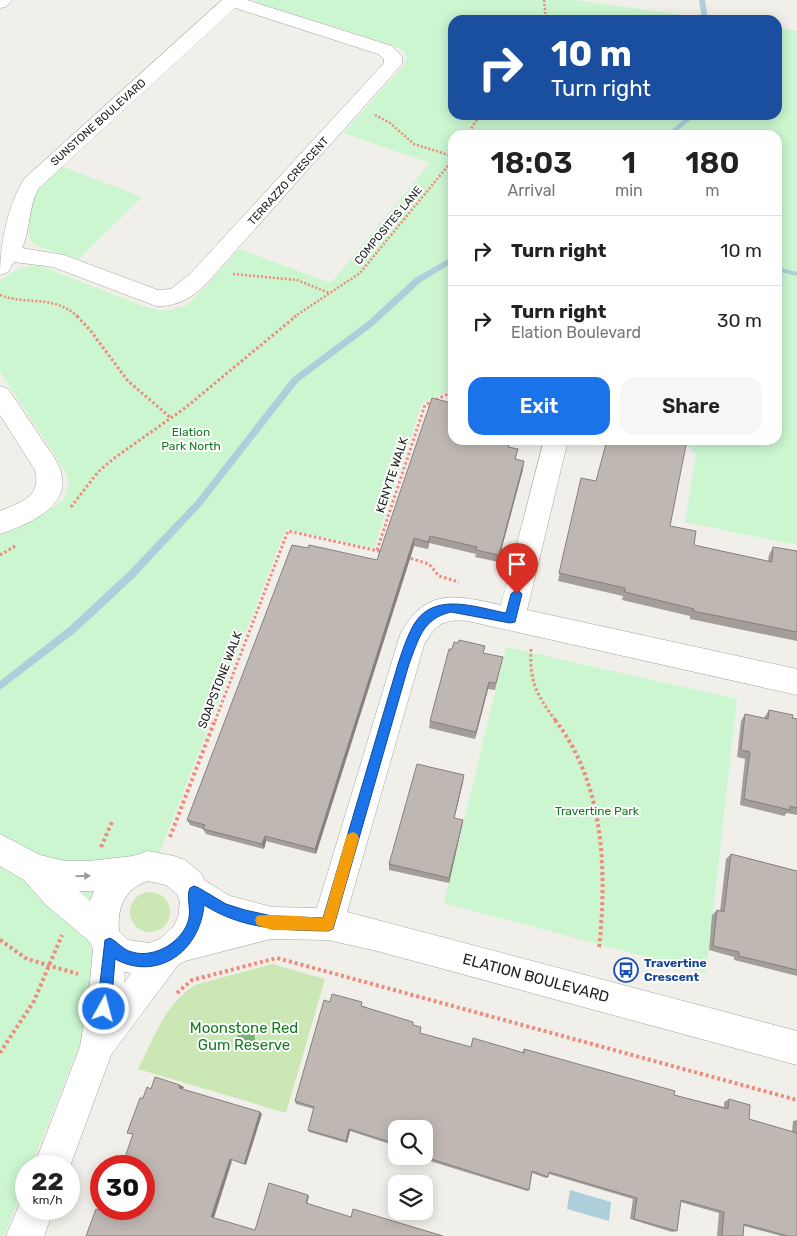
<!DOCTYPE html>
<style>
:root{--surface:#fff;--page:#f6f6f6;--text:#222;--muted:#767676;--line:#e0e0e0;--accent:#1a73e8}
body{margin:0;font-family:Rubik,sans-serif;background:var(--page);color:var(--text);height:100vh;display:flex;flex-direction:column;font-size:19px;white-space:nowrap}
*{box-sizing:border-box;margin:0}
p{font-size:16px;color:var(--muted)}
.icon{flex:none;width:28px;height:28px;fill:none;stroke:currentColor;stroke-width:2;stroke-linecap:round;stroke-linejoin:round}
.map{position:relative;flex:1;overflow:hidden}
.sheet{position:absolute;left:448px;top:130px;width:334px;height:315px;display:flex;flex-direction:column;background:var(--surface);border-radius:15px;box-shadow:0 2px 12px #0003}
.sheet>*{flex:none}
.top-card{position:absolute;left:448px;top:15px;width:334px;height:105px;border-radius:15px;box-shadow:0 2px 12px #0003;background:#1a4fa0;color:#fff;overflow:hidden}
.controls{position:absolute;left:388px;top:1120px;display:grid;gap:10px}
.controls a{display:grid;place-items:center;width:45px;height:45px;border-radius:10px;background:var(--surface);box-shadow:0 2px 12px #0003;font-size:25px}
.speed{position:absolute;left:15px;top:1155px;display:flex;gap:10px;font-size:25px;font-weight:700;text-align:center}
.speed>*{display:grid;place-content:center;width:65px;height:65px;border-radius:50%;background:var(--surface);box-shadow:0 2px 12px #0003;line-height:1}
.speed small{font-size:12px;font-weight:400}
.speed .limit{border:8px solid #d22;background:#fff;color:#111}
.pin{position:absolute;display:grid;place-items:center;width:42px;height:42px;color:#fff;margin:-51px -21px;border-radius:50% 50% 50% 0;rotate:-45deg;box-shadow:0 0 5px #0007}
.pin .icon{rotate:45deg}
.me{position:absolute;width:55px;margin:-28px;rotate:7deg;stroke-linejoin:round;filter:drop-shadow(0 0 4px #0008)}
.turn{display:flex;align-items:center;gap:18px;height:105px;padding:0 20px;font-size:22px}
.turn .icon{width:65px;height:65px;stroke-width:2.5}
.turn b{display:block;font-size:35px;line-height:42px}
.eta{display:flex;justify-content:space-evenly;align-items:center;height:85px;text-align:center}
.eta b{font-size:30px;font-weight:600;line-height:35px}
.cta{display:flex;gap:10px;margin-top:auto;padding:10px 20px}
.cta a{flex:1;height:58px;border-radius:15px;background:var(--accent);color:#fff;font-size:20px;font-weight:600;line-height:58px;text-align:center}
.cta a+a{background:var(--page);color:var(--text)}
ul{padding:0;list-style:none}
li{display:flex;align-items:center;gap:15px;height:70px;padding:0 20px;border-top:1px solid var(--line)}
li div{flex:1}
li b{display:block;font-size:19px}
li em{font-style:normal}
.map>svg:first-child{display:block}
.grass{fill:#cbe7b4}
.park{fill:#cbf6d0}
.water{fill:#adcfdb}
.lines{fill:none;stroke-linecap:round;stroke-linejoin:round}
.stream{fill:#adcfdb;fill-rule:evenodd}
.minor-casing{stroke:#a3a3a3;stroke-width:1}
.path-far2{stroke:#f08a7b;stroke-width:2.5;stroke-dasharray:2 2;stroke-linecap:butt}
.path-far1{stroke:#f08a7b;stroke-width:3;stroke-dasharray:2.5 2.5;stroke-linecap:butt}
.path{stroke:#f08a7b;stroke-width:4;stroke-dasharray:3 3;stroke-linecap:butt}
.minor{fill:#fff;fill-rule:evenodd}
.tree{fill:#78af7a}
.wall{fill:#a49e99}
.shaded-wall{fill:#86817d}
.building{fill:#bfb8b2;stroke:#86817d}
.oneway{fill:#9c9c9c}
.route{fill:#1a73e8;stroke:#114b97}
.slow{fill:#f59e0b}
.labels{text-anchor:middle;stroke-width:4;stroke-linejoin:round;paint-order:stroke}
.far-street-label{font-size:11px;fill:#222;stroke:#fff}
.park-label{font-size:12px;fill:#157b20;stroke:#fff}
.street-label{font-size:12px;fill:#222;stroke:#fff}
.transit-label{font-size:12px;font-weight:bold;fill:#164399;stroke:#fff;text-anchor:start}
.near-street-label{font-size:15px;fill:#222;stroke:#fff}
.near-park-label{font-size:15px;fill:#157b20;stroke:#fff}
</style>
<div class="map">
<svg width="797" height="1236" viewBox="0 0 797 1236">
<rect width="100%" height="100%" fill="#f1efe9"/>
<!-- grass -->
<g class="grass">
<circle cx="150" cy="912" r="20"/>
<path d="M272,964L325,979L286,1113L138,1069C154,1038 165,1004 195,985Z"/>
</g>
<!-- park -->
<g class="park">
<path d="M254,0H574L719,20H452V115H776V28L797,31V545L685,522L696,454L683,440H776V135H452V389L422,403L374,548L286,529L160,852L145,853L89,924L90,946L95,957L85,1031L31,1166H26V1179L4,1236H0V535L54,507L64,499L69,483L67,475L58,460L0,372V282C12,270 24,265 41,266L145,307L165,311L185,306L195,298L239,249L331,283L430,163L343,133L405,64L407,57L403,50L392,45L261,4Z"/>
<polygon points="61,166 142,197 79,259 40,247 33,243 29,236 30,204 38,189"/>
<polygon points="506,647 737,699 706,973 444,903"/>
</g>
<!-- water -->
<polygon class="water" points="570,1190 611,1202 609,1221 567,1209"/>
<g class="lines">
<!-- stream -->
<g class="stream">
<polygon points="699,0 705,0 708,20 702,20"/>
<polygon points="689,115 696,115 673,135 666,135"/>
<polygon points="450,258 452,258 452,263 421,282 373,326 298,382 202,505 134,578 76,632 0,690 0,681 70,626 128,572 196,501 292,378 367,322 415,278"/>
<polygon points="776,267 797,272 797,276 776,271"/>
</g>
<!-- minor casing -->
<g class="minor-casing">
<g id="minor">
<polygon points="0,0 12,0 6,7 0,8"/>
<path d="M222,0H247L392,46L402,57V64L206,284C192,298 176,307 156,306L53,267L14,262L8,272L0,275C0,246 8,202 25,178ZM235,8L378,54L384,59V63L190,274L171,289L158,290L64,255L22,248C31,229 28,206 39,188Z"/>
<path d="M0,386L8,389C20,406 31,423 43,441C50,452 61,464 62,478C67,510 23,526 0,534V511C21,502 42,497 35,470L0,415Z"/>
<path d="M544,440H568L527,610L797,669V695L468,621C444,619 436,623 424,645L347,912L797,1031V1065L377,951L328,940L271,939L185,961L178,965L111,1055L69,1169V1166H34L80,1047L90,982L93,949L90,942L45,904L24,880L0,866V834L40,855L65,861H89L133,856L148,851L174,856L185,860L201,873L204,880L230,896L272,907L317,908L400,635C425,587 455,595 501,605ZM148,881L166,885L177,894L180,902L178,918L173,927L160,939L149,943L128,940L119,931C117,908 124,889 148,881ZM79,891H94L90,901ZM124,972L131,973L124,983Z"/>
<polygon points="26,1195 26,1209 54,1209 44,1236 6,1236 23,1196"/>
</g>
</g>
<!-- path-far2 -->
<g class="path-far2">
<polyline points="544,0 546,20"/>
<polyline points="375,115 390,123 414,144 452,156"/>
<polyline points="467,135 480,115"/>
<polyline points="233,274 297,280 329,293"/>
<path d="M0,295C29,306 54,294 78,317"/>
<polyline points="294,317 360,273 452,161"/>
</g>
<!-- path-far1 -->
<g class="path-far1">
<polyline points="77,316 90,330 128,381 171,418"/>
<polyline points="71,507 98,472 113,459 185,408 296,316"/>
<polyline points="377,550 425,405 452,392"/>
<polyline points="0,555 17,545"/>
<polyline points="406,557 429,564 439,576 459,582"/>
<path d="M531,649C529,681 537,696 556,721"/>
<polyline points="215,721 288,531 383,552"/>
</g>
<!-- path -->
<g class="path">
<path d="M555,720C605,784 607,872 599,949"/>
<polyline points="170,837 215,720"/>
<polyline points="101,847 112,822"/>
<polyline points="0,940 27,959 78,974"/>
<polyline points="177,993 192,980 277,958 797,1100"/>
<polyline points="0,1053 34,1001 62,935"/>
</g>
<!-- minor -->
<use href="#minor" class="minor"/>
</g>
<!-- trees -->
<circle class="tree" cx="246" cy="1039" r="9"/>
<!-- wall -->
<g class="wall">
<polygon points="452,440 511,440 509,447 523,469 498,562 475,557 476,554 429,543 428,549 414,546 316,854 266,841 264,849 206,834 203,829 190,825 187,820 377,560"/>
<polygon points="581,478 670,526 694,545 768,561 769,555 773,547 797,551 797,641 690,619 690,616 622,600 623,596 558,581"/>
<polygon points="484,653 501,665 495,690 488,689 475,739 429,728 430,721"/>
<polygon points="769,710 797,719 797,815 787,813 784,816 740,805 745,759 737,757 741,721 745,714 764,718"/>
<polygon points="463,782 454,818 463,820 449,883 389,870 389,864"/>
<polygon points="731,854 797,871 797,976 734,960 734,957 709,950 712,915 717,910 720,911 726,859"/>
<polygon points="330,1002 363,1006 413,1025 420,1033 470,1047 522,1053 524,1049 674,1095 724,1107 724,1102 729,1099 749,1119 792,1132 793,1121 797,1120 797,1236 781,1236 744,1226 743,1236 717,1236 719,1213 680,1202 677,1231 672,1232 630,1219 633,1199 549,1174 548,1177 546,1178 532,1173 529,1190 527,1191 430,1161 431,1157 424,1155 424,1129 396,1129 396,1146 350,1131 347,1143 309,1132 308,1130 314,1109 296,1104 295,1101"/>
</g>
<!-- shaded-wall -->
<g class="shaded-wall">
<polygon points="524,461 523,469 498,562 499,555"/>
<polygon points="430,536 429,543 428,549 428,542"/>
<polygon points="414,538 414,546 316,854 315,849"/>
<polygon points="489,682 488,689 475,739 476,732"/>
<polygon points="464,775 463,782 453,824 454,818"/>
<polygon points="463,820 462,826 449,883 449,878"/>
<polygon points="265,836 266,841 264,849 262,844"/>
<polygon points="180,1085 184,1087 182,1091 179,1088"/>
<polygon points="260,1112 262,1114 246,1165 244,1164"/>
<polygon points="349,1129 350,1131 347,1143 346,1141"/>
<polygon points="230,1159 232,1161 214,1218 211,1217"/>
<polygon points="308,1195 309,1196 307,1204 306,1203"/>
</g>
<!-- building -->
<g class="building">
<polygon points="432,398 452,403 452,402 452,440 510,440 508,447 518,449 515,459 524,461 499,555 476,550 477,547 430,536 428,542 414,538 315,849 265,836 262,844 203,829 205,825 187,820 292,545 308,548 309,545 377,560"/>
<polygon points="607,440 674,440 674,442 686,445 670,526 696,531 694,545 772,562 773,547 797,551 797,632 693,611 694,609 625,592 625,588 559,573 581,478 596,481"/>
<polygon points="459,640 485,646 483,653 503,657 496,683 489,682 476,732 430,721 449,649 452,649 454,642 458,643"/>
<polygon points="769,710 793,715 792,718 797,719 797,808 790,806 790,810 744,799 750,752 741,750 745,714 768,719"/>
<polygon points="417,764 464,775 454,818 463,820 449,878 389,864"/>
<polygon points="731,854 797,871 797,970 739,956 739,952 713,946 717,910 724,912"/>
<polygon points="332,994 362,1002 361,1006 413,1022 413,1025 421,1027 420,1033 471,1047 473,1038 524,1053 524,1049 675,1091 674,1095 728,1109 729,1099 750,1105 749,1119 797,1133 797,1236 788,1236 744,1224 743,1236 722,1236 724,1212 681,1200 677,1231 634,1219 637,1198 549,1172 548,1177 532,1171 529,1190 431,1159 432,1155 424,1153 424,1129 396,1129 396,1144 349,1129 346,1141 308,1130 314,1107 295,1101 324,1000 330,1002"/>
<polygon points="155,1077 180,1085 179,1088 260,1112 244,1164 230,1159 211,1217 255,1230 269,1183 308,1195 306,1203 351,1217 353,1209 443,1236 86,1236 96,1209 106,1212 107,1209 144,1209 144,1166 122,1166 133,1134 127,1133 140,1098 143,1098 147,1087 151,1089"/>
</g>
<!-- one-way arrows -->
<defs><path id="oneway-solid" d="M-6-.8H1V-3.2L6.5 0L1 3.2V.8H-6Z" transform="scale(1.25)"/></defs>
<use class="oneway" href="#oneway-solid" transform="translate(83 876) rotate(-1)"/>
<!-- route -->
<path class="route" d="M517,589L522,594L515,622L510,623L451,612C422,619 419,639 409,664L333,929L328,931C283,930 244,930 204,905C200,951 158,982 115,959L111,1009L109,1014L104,1016L99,1014L97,1009L105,940L110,938C118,942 123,950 132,952C155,959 184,941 189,918C191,908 186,896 190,888L194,886L199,888L226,904L245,910L272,916L323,918L398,664C402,652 406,639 412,628C431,590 474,607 506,613L511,594Z"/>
<!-- slow -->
<path class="slow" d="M353,832L357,834L359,838L333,929L328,931L272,930L257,925L255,920L257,916C263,913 312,917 323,918L346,838L348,834Z"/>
<!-- icons -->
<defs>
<g id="bus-ring" transform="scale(1.25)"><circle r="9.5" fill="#fff" stroke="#1a4fb4" stroke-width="1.5"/><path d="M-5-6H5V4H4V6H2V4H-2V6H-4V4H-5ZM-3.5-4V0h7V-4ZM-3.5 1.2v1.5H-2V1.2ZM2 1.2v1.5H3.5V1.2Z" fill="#1a4fb4"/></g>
</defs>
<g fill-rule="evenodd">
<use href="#bus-ring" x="626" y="970"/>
</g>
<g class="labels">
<!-- far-street labels -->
<g class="far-street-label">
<text transform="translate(98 122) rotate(-42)" y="4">SUNSTONE BOULEVARD</text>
<text transform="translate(288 181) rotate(-48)" y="4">TERRAZZO CRESCENT</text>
<text transform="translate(388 225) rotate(-50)" y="4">COMPOSITES LANE</text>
</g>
<!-- park labels -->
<g class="park-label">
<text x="191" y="436">Elation<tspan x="191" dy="14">Park North</tspan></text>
<text x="597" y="815">Travertine Park</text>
</g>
<!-- street labels -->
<g class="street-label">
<text transform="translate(392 475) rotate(-72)" y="4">KENYTE WALK</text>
<text transform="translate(220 680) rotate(-69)" y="4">SOAPSTONE WALK</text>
</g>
<!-- transit labels -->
<g class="transit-label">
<text x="644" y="967">Travertine<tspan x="644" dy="14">Crescent</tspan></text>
</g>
<!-- near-street labels -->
<g class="near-street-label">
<text transform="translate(536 978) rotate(15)" y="5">ELATION BOULEVARD</text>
</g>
<!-- near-park labels -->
<g class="near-park-label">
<text x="244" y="1033">Moonstone Red<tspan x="244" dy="17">Gum Reserve</tspan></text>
</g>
</g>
</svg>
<div class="controls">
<a><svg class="icon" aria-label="search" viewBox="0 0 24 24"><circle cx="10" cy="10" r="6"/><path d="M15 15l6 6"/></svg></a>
<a><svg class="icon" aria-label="layers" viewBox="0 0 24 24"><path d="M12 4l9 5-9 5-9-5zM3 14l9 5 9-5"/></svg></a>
</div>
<div class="speed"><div>22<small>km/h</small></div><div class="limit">30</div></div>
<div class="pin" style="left:517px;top:594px;background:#d93025"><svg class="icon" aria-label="arrive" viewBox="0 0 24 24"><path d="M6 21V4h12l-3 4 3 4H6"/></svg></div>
<svg class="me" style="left:104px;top:1009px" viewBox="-20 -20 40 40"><circle r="17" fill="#1a73e8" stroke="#fff" stroke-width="3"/><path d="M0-11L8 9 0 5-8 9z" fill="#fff"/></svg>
<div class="top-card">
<div class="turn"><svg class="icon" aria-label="right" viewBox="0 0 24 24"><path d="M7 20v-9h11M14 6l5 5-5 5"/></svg><div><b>10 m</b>Turn right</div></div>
</div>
<section class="sheet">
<div class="eta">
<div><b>18:03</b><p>Arrival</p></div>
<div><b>1</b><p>min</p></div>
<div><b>180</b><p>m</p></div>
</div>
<ul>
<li><svg class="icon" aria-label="right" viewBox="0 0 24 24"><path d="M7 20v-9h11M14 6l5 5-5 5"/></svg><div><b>Turn right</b></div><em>10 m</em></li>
<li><svg class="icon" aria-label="right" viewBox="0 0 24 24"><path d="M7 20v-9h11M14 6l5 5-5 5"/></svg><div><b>Turn right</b><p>Elation Boulevard</p></div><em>30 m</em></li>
</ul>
<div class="cta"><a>Exit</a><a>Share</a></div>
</section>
</div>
